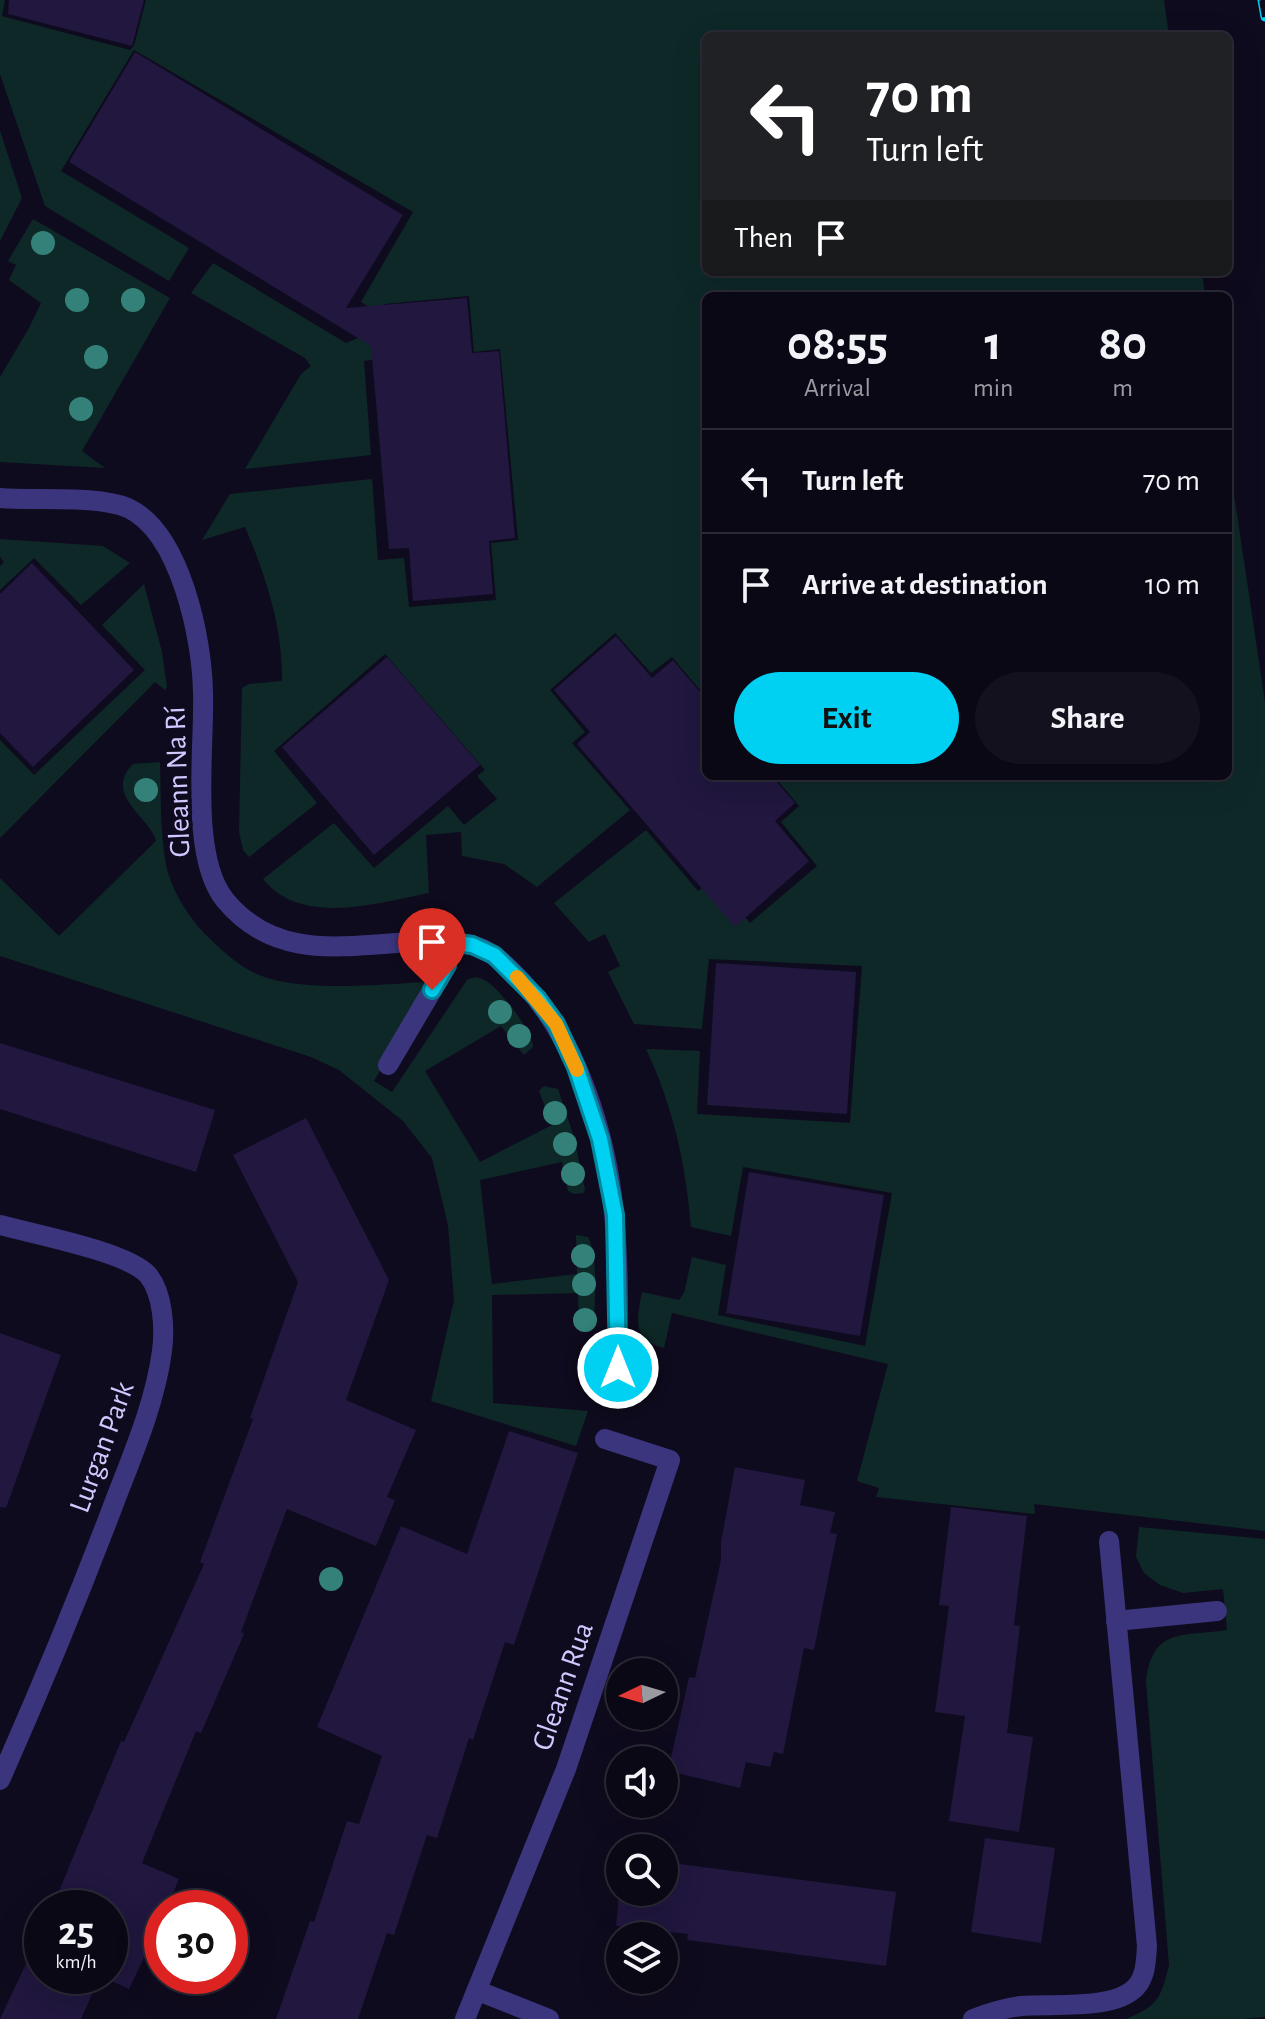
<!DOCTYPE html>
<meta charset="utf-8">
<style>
:root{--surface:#0b0816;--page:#14111f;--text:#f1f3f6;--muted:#9a9aa1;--line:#2b2935;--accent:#00d1f3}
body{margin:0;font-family:"Alegreya Sans",sans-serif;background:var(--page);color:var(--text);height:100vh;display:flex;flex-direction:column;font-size:30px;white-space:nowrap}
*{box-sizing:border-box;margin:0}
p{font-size:26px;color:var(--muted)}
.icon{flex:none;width:44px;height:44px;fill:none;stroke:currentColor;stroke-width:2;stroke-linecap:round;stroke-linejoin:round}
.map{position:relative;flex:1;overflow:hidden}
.side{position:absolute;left:702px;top:292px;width:530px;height:488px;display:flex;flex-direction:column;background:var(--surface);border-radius:12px;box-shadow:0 8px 32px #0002,0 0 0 2px var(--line)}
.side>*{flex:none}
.top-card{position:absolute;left:702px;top:32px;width:530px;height:244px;border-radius:12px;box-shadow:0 8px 32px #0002,0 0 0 2px var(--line);background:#202124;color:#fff;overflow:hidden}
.needle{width:52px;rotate:265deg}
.fabs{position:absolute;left:606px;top:1658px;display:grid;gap:16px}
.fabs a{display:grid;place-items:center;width:72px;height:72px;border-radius:50%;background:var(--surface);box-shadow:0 8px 32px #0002,0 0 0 2px var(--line);font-size:40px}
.speed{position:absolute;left:24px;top:1890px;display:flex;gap:16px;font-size:40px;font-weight:700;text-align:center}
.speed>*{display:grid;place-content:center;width:104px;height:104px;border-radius:50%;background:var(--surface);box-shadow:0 8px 32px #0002,0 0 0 2px var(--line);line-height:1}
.speed small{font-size:20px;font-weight:400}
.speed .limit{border:12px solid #d22;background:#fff;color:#111}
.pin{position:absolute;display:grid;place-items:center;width:68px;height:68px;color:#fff;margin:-82px -34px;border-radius:50% 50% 50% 0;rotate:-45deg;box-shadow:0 0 8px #0007}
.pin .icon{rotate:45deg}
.me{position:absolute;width:88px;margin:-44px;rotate:0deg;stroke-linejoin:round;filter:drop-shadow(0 0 6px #0008)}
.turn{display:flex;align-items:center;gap:28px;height:168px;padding:0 32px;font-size:36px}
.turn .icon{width:104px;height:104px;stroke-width:2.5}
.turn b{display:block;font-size:56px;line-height:68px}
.then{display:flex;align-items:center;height:76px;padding:0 32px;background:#0003;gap:16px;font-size:30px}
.eta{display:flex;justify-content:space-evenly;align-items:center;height:136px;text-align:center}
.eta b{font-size:48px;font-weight:700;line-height:56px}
.button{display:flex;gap:16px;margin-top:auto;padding:16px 32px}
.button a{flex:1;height:92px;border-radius:48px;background:var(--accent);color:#111;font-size:32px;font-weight:700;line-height:92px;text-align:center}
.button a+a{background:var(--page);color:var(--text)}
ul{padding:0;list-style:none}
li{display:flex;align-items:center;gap:24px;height:104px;padding:0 32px;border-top:2px solid var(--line)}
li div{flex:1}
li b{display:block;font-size:30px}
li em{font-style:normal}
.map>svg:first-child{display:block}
.green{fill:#0e2828}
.building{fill:#21173f}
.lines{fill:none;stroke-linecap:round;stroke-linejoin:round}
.minor{stroke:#3b357e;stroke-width:20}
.rail-casing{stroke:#00d1f3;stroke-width:9}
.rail{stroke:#0f0b1e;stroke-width:6;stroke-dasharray:18;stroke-linecap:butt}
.tree{fill:#348179}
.route-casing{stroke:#00889e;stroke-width:20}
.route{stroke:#00d1f3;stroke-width:14}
.slow{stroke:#f59e0b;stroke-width:14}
.labels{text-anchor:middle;stroke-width:8;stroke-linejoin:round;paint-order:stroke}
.street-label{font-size:30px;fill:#d1c8ff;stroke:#0f0b1e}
</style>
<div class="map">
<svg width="1265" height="2019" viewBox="0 0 1265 2019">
<rect width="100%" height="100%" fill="#0f0b1e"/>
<!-- green -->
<g class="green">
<path d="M0,0H5L2,16L130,50L134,46L146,0H1164L1169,36H706V272H1202L1205,296H706V697L672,657L651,673L615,633L550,690L585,732L572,743L630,810L537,887L504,864L462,856L461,832L426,835L429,893C378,903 301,927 263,879L334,823L374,868L448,806L464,825L497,799L477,776L485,770L385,654L274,751L317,803L249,857L243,850L239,832L242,688L249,684L282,681C283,628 266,576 245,527L202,540L230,494L372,479L378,560L404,558L409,607L496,600L491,543L518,540L500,349L474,352L469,296L384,304L388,358L364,361L371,455L245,469L301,374L311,366L305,358L191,293L213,263L346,343L358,338L375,311L361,302L413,212L134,50L61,171L189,248L169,281L45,206L0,74Z"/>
<polygon points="0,131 22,198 0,241"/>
<polygon points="33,219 170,298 82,451 105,468 0,462 0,377 29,328 41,303 9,280 16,265 8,261"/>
<path d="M1228,454L1265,702V1531L1034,1504L1035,1514L876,1497L879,1488L857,1481L888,1364L672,1313L664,1348C631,1340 637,1319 642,1292L679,1300L684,1293L692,1257L726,1265L718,1315L865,1346L892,1193L743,1167L731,1236L691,1227C686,1165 673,1106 646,1049L700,1051L697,1114L850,1123L862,966L709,959L702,1029L634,1024L608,972L620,966L605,934L589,942L554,903L646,830L698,891L712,880L750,923L817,866L781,822L799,806L774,776H1228Z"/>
<polygon points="0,539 103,546 130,563 81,605 34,558 0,590 0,566 4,562 0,557"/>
<polygon points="144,584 162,652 167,687 165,690 155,682 0,838 0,740 34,775 145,670 102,625"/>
<path d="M160,762C161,796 160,832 166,865C172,891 187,915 205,934C221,950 238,966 259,975C300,992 378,985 423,982L426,985V995L374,1081L392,1092L467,980C471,978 474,977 479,978C495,980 533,1032 533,1047L524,1055L501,1026L425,1071L480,1162L552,1125L539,1091L544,1086L558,1089L574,1137L585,1190L583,1193L574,1194L568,1191L562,1162L480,1180L492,1284L577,1274L576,1235L588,1237C599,1258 594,1304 594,1328L592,1331L586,1332L579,1327L578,1293L492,1295L493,1403L588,1411L576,1446L431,1401L454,1300L448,1225L432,1158L403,1121L339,1070L311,1057L0,956V878L59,936L156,841C152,819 102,795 133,764Z"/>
<path d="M1139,1527L1265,1539V2017L1242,2019H1126C1158,2006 1161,1998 1169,1965L1146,1681C1153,1626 1184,1637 1227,1630L1223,1589L1183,1593L1160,1585L1144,1573L1136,1557Z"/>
</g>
<!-- building -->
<g class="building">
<polygon points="9,0 144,0 132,46 8,14"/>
<polygon points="135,52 403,215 346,308 467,298 472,353 499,351 515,538 489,541 493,594 413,601 409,548 389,549 371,346 69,162"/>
<polygon points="32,563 134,670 33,767 0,733 0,594"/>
<polygon points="616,636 652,678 673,660 706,699 706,776 772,776 795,803 775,821 809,861 735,927 577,744 590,732 554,690"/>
<polygon points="387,657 480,765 374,855 282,747"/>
<polygon points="716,963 856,972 847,1114 707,1105"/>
<polygon points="0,1043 215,1110 196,1172 0,1109"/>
<polygon points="306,1118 389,1280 346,1400 416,1430 387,1497 395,1500 376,1546 287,1509 241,1632 244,1634 201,1733 196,1731 142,1863 179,1879 167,1908 162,1908 162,1920 129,1989 101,1976 110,1976 110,1908 52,1908 121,1741 124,1742 204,1564 200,1562 253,1419 250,1418 298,1282 233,1155"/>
<polygon points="749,1172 884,1195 860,1336 726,1313"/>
<polygon points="0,1333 61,1355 6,1508 0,1507"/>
<polygon points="509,1431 578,1453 514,1645 505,1642 473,1740 469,1738 437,1838 427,1835 394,1935 387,1933 358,2019 276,2019 310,1921 314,1922 347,1821 359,1824 382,1756 317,1727 401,1526 467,1554"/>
<polygon points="735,1467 805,1480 800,1505 835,1512 830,1533 837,1534 814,1650 804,1648 783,1754 774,1752 770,1767 746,1762 740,1788 668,1771 689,1677 695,1678 721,1560 721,1542"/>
<polygon points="951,1507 1027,1516 1014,1625 1020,1626 1007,1733 1033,1737 1019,1832 949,1821 965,1716 935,1712 949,1606 939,1605"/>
<polygon points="985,1838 1055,1848 1041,1943 971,1932"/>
<polygon points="664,1862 896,1892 886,1966 687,1940 688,1934 616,1926 620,1886 620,1892 664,1892"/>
<polygon points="42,1930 42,1976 100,1976 81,2019 0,2019"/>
</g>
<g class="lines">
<!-- minor -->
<g class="minor">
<path d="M0,498C35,501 98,495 128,508C181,533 202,639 203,692C205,746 189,856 225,900C289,978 383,931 467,944C491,948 508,967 524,984C577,1041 607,1136 614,1214C619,1265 618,1316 618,1368"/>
<polyline points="388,1065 447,965 441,941"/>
<path d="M0,1225C33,1234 128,1252 148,1275C163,1293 165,1328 162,1351C155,1404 132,1456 113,1506C78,1598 40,1690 0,1780"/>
<polyline points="1116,1621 1217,1611"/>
<polyline points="478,1991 549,2019"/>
<polyline points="465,2019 566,1769 670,1460 605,1439"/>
<path d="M973,2019C989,2013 1005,2008 1021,2006C1051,2003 1114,2011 1136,1987C1146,1976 1146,1960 1147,1946L1109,1541"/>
</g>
<!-- rail casing -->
<g class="rail-casing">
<polyline id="rail" points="1262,0 1265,17"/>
</g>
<!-- rail -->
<use href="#rail" class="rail"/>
</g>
<!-- trees -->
<g class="tree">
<circle cx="43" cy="243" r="12"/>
<circle cx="77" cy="300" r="12"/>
<circle cx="133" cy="300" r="12"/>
<circle cx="96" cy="357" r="12"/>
<circle cx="81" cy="409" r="12"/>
<circle cx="146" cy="790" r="12"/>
<circle cx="500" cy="1012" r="12"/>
<circle cx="519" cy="1036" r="12"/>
<circle cx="555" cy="1113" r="12"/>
<circle cx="565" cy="1144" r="12"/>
<circle cx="573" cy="1174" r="12"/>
<circle cx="583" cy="1256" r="12"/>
<circle cx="584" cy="1284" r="12"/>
<circle cx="585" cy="1320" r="12"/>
<circle cx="331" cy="1579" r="12"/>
</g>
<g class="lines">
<!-- route casing -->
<g class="route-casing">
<polyline id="route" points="432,990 447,965 441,941 472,945 494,955 537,998 556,1024 576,1067 600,1139 615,1215 618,1368"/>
</g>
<!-- route -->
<use href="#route" class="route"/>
<!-- slow -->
<polyline class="slow" points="517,977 556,1024 577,1070"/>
</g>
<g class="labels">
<!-- street labels -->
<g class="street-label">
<text transform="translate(177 782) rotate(-92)" y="10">Gleann Na Rí</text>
<text transform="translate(101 1447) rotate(-70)" y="10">Lurgan Park</text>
<text transform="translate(562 1686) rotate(-71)" y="10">Gleann Rua</text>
</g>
</g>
</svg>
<div class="fabs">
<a><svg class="needle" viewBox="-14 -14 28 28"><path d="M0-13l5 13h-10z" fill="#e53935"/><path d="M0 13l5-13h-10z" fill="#9a9aa1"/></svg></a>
<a><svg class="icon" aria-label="sound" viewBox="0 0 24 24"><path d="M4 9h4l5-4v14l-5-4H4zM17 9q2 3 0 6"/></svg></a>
<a><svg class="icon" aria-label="search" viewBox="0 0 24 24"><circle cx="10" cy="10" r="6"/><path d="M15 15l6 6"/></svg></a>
<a><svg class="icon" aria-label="layers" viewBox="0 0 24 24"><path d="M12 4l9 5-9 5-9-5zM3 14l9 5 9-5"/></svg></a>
</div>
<div class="speed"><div>25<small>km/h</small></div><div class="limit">30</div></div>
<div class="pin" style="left:432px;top:990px;background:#d93025"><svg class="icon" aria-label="arrive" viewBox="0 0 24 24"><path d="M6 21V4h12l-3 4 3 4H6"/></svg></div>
<svg class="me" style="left:618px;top:1368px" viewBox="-20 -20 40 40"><circle r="17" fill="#00d1f3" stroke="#fff" stroke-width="3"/><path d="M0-11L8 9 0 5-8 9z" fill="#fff"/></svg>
<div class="top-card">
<div class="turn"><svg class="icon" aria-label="left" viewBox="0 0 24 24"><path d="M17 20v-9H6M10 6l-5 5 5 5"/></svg><div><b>70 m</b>Turn left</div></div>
<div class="then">Then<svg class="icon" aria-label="arrive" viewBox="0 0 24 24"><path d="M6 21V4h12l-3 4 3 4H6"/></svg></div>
</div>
<section class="side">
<div class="eta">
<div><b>08:55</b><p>Arrival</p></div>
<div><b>1</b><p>min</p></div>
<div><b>80</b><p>m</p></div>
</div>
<ul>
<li><svg class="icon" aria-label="left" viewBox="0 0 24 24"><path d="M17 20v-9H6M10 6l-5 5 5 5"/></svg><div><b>Turn left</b></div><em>70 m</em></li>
<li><svg class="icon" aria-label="arrive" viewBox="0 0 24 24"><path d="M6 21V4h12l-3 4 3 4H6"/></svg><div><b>Arrive at destination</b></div><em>10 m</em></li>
</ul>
<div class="button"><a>Exit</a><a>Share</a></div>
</section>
</div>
